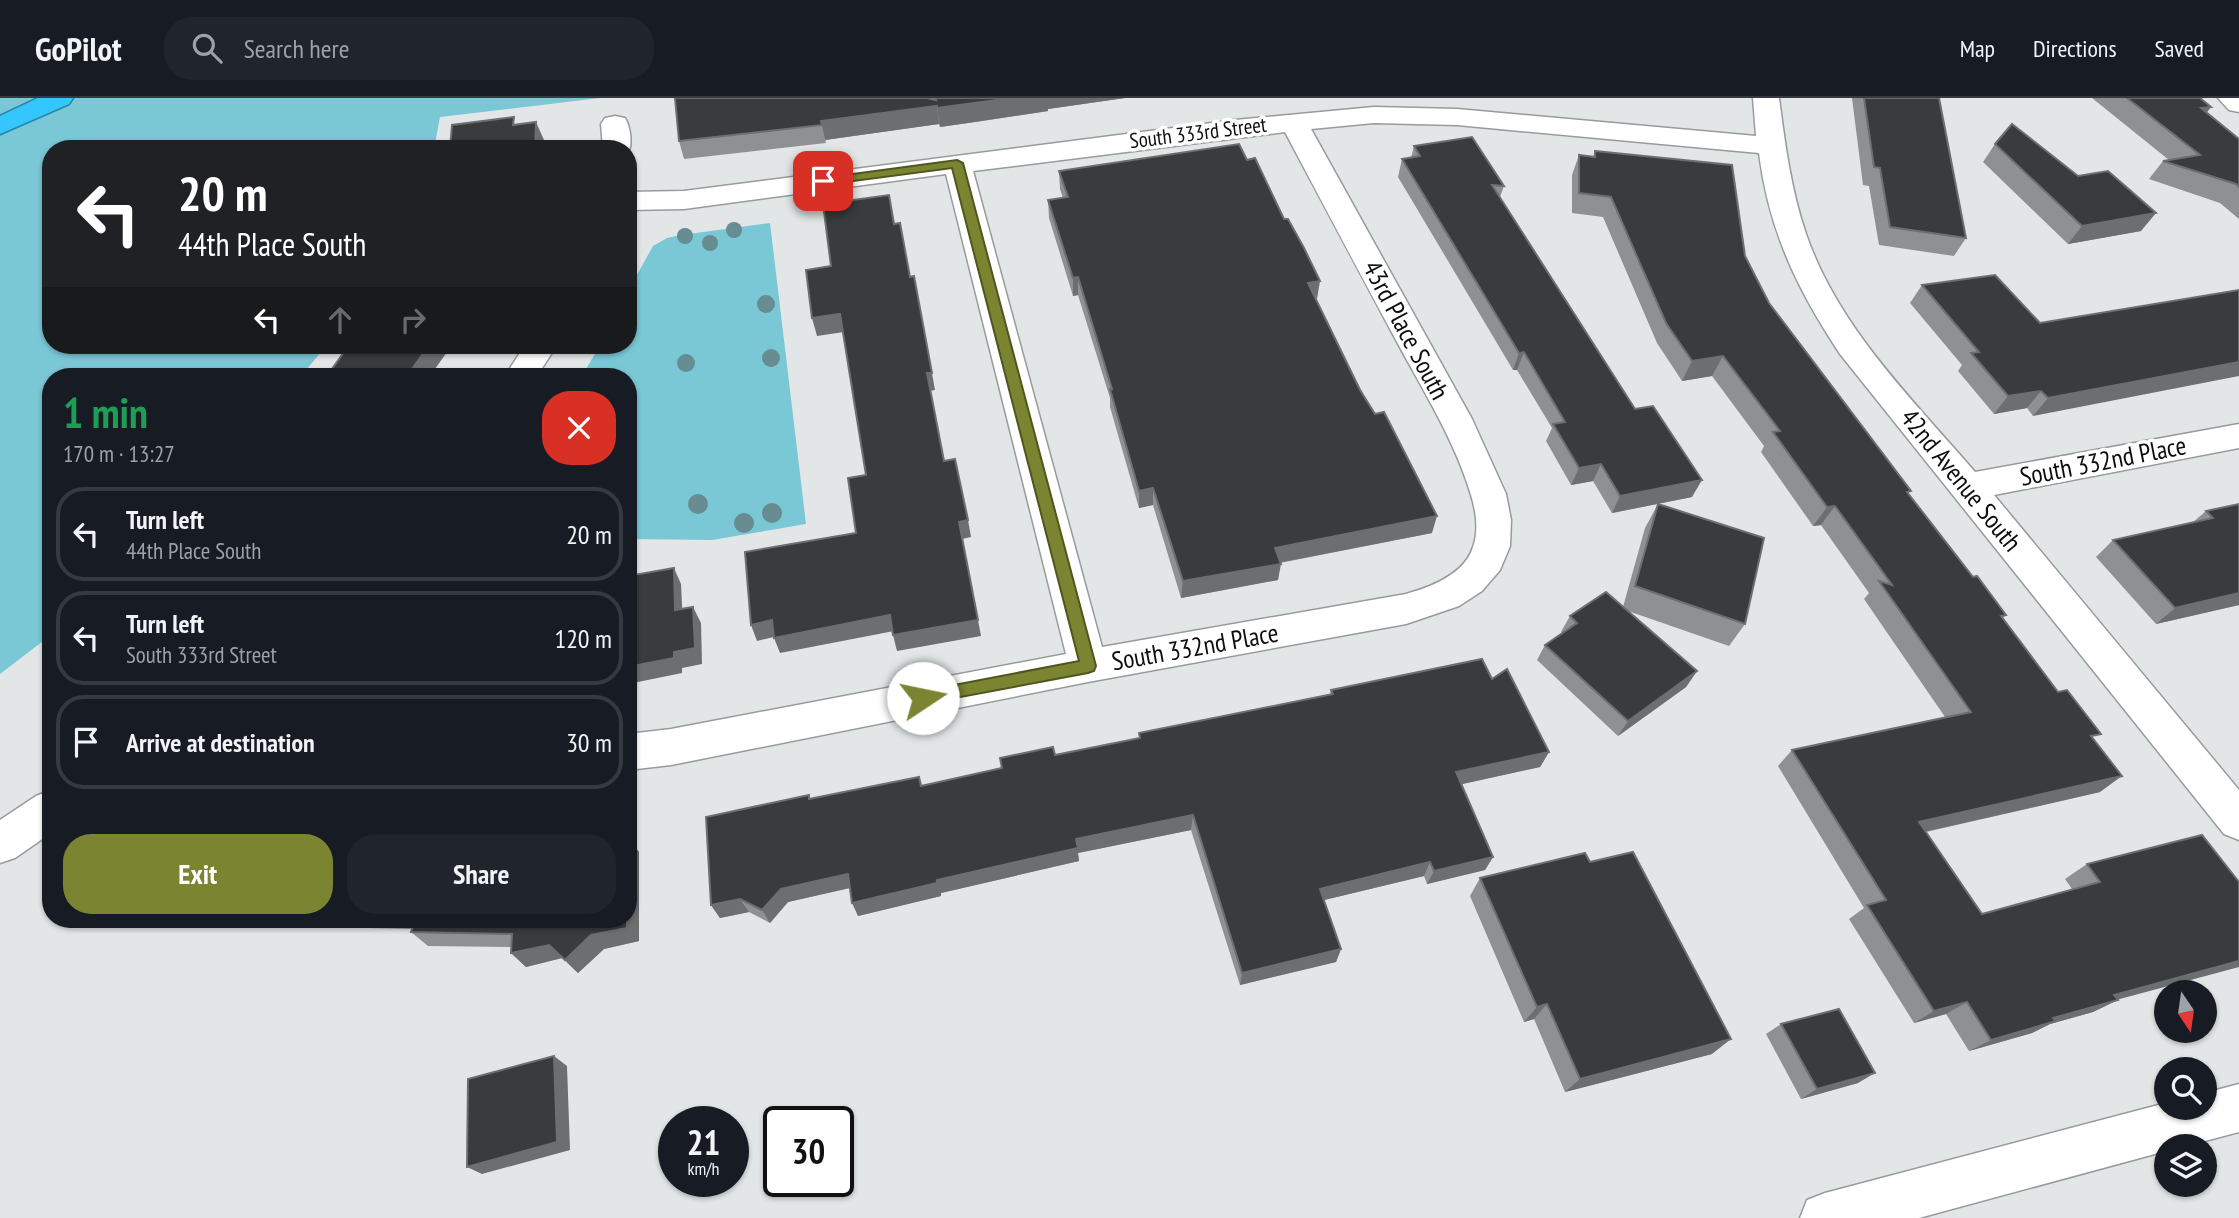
<!DOCTYPE html>
<meta charset="utf-8">
<style>
:root{--surface:#171b24;--page:#20242c;--text:#f1f3f6;--muted:#9ea1a6;--line:#363941;--accent:#7b8531}
body{margin:0;font-family:"PT Sans Narrow",sans-serif;background:var(--page);color:var(--text);height:100vh;display:flex;flex-direction:column;font-size:26px;white-space:nowrap}
*{box-sizing:border-box;margin:0}
p{font-size:23px;color:var(--muted)}
.icon{flex:none;width:38px;height:38px;fill:none;stroke:currentColor;stroke-width:2;stroke-linecap:round;stroke-linejoin:round}
.map{position:relative;flex:1;overflow:hidden}
.side{position:absolute;left:42px;top:270px;width:595px;height:560px;display:flex;flex-direction:column;background:var(--surface);border-radius:28px;box-shadow:0 2px 5px #0004}
.side>*{flex:none}
.guide{position:absolute;left:42px;top:42px;width:595px;height:214px;border-radius:28px;box-shadow:0 2px 5px #0004;background:#202124;color:#fff;overflow:hidden}
.needle{width:46px;rotate:167deg}
.tools{position:absolute;left:2154px;top:882px;display:grid;gap:14px}
.tools a{display:grid;place-items:center;width:63px;height:63px;border-radius:50%;background:var(--surface);box-shadow:0 2px 5px #0004;font-size:35px}
.speed{position:absolute;left:658px;top:1008px;display:flex;gap:14px;font-size:35px;font-weight:700;text-align:center}
.speed>*{display:grid;place-content:center;width:91px;height:91px;border-radius:50%;background:var(--surface);box-shadow:0 2px 5px #0004;line-height:1}
.speed small{font-size:18px;font-weight:400}
.speed .limit{border:4px solid #111;border-radius:10px;background:#fff;color:#111}
.pin{position:absolute;display:grid;place-items:center;width:60px;height:60px;color:#fff;margin:-30px;border-radius:14px;box-shadow:0 4px 10px #0006}
.me{position:absolute;width:77px;margin:-38px;rotate:79deg;stroke-linejoin:round;filter:drop-shadow(0 0 5px #0008)}
.turn{display:flex;align-items:center;gap:24px;height:147px;padding:0 21px;font-size:32px}
.turn .icon{width:91px;height:91px;stroke-width:2.5}
.turn b{display:block;font-size:49px;line-height:60px}
.lanes{display:flex;align-items:center;height:66px;padding:0 21px;background:#0003;justify-content:center;gap:35px;direction:ltr}
.lanes .off{opacity:.35}
.round{display:grid;place-items:center;flex:none;width:74px;height:74px;border-radius:28px;background:var(--page)}
.overview{display:flex;align-items:center;justify-content:space-between;height:119px;padding:0 21px}
h1{font-size:42px;font-weight:600;line-height:52px;color:#1e9e55}
.primary-button{display:flex;gap:14px;margin-top:auto;padding:14px 21px}
.primary-button a{flex:1;height:80px;border-radius:28px;background:var(--accent);color:#fff;font-size:28px;font-weight:600;line-height:80px;text-align:center}
.primary-button a+a{background:var(--page);color:var(--text)}
ul{padding:0;list-style:none}
li{display:flex;align-items:center;gap:21px;height:94px;margin:0 14px 10px;padding:0 7px;border:4px solid var(--line);border-radius:28px}
li div{flex:1}
li b{display:block;font-size:26px}
li em{font-style:normal}
header{display:flex;align-items:center;gap:42px;box-sizing:border-box;height:98px;padding:0 35px;background:var(--surface);border-bottom:2px solid var(--line)}
header strong{font-size:33px}
nav{display:flex;gap:38px;margin-inline-start:auto;font-size:24px}
.search{width:490px;height:63px;background:var(--page);display:flex;align-items:center;gap:18px;box-sizing:border-box;padding:0 24px;border-radius:28px;color:var(--muted);font-size:26px}
.map>svg:first-child{display:block}
.green{fill:#7ac7d5}
.lines{fill:none;stroke-linecap:round;stroke-linejoin:round}
.minor-casing{stroke:#979b9c;stroke-width:3}
.highway-casing{stroke:#2785aa;stroke-width:3}
.minor{fill:#fff;fill-rule:evenodd}
.highway{fill:#36c6fe;fill-rule:evenodd}
.tree{fill:#678c91}
.wall{fill:#8e9192}
.shaded-wall{fill:#6c6f6f}
.building{fill:#393c3c;stroke:#6c6f6f;stroke-width:2}
.route{fill:#7b8531;stroke:#505620;stroke-width:2}
.labels{text-anchor:middle;stroke-width:7;stroke-linejoin:round;paint-order:stroke}
.far-street-label{font-size:21px;fill:#0c0d0d;stroke:#fff}
.street-label{font-size:26px;fill:#0c0d0d;stroke:#fff}
</style>
<header>
<strong>GoPilot</strong>
<div class="search"><svg class="icon" aria-label="search" viewBox="0 0 24 24"><circle cx="10" cy="10" r="6"/><path d="M15 15l6 6"/></svg>Search here</div>
<nav><a>Map</a><a>Directions</a><a>Saved</a></nav>
</header>
<div class="map">
<svg width="2239" height="1120" viewBox="0 0 2239 1120">
<rect width="100%" height="100%" fill="#e2e6e7"/>
<!-- green -->
<g class="green">
<polygon points="0,0 600,0 440,19 434,51 51,51 51,247 327,247 301,278 51,278 51,537 0,576"/>
<polygon points="770,125 806,426 712,442 628,441 628,278 582,278 600,247 628,247 628,193 653,148 667,140 681,137"/>
</g>
<g class="lines">
<!-- minor casing -->
<g class="minor-casing">
<g id="minor">
<path d="M1753,0H1779C1785,46 1791,92 1806,136C1838,229 1912,301 1975,374L2239,326V350L1994,397L2239,692V742L2224,736L1840,256C1797,191 1769,133 1759,55L1457,27L1374,25L1311,31L1472,321L1506,396L1511,422L1510,448L1500,472L1482,493L1459,508L1406,526L1088,584L671,667L628,672V636L671,631L1066,556L946,76L684,111L628,112V94L684,93L1235,22L1374,9L1457,11L1756,38ZM1285,34C1322,104 1359,174 1397,244C1424,294 1455,343 1471,397C1476,413 1479,433 1473,449C1465,476 1431,489 1406,496L1102,549L973,73Z"/>
<polygon points="2218,0 2239,0 2239,14 2229,12"/>
<path d="M615,18L625,20C630,28 633,46 628,55V51H603L601,26L605,20Z"/>
<polygon points="525,247 557,247 537,278 505,278"/>
<polygon points="51,692 51,735 15,760 0,765 0,722 36,698"/>
<polygon points="2239,986 2239,1034 2186,1048 2166,1048 2166,1053 1919,1120 1800,1120 1807,1102 1825,1095 2166,1005 2166,1010 2205,1010 2205,995"/>
</g>
</g>
<!-- highway casing -->
<g class="highway-casing">
<polygon id="highway" points="38,0 73,0 69,6 0,36 0,18"/>
</g>
<!-- minor -->
<use href="#minor" class="minor"/>
<!-- highway -->
<use href="#highway" class="highway"/>
</g>
<!-- trees -->
<g class="tree">
<circle cx="734" cy="132" r="8"/>
<circle cx="685" cy="138" r="8"/>
<circle cx="710" cy="145" r="8"/>
<circle cx="766" cy="206" r="9"/>
<circle cx="771" cy="260" r="9"/>
<circle cx="686" cy="265" r="9"/>
<circle cx="698" cy="406" r="10"/>
<circle cx="772" cy="415" r="10"/>
<circle cx="744" cy="425" r="10"/>
</g>
<!-- wall -->
<g class="wall">
<polygon points="933,0 1125,0 1048,11 1048,13 976,24 940,29 939,26 825,42 826,45 684,61 679,43 933,2"/>
<polygon points="1852,0 1939,0 1966,140 1954,158 1879,147 1869,88 1863,87"/>
<polygon points="2092,0 2200,0 2211,9 2206,15 2239,41 2239,121 2220,105 2149,81 2163,63 2169,62"/>
<polygon points="1995,46 2078,78 2141,133 2068,146 1983,64"/>
<polygon points="1414,48 1504,88 1500,99 1635,311 1692,399 1612,415 1593,383 1571,387 1546,343 1552,330 1517,272 1513,272 1398,79 1402,61 1411,60"/>
<polygon points="1595,53 1745,158 1769,205 1909,396 1973,479 2006,517 2003,520 2094,641 2100,694 1926,734 1982,816 2072,791 2065,781 2087,766 2202,737 2117,902 2093,914 2050,926 2032,935 1969,953 1946,916 1914,925 1849,821 1864,810 1778,668 1792,652 1945,619 1864,501 1869,495 1821,427 1813,428 1761,354 1764,348 1712,278 1682,283 1657,245 1603,119 1572,115 1572,77 1579,57 1593,59"/>
<polygon points="1247,62 1432,435 1280,465 1278,482 1181,500 1153,407 1139,410 1110,309 1110,300 1078,197 1073,198 1049,120 1048,102 1063,100 1060,91 1059,73"/>
<polygon points="1922,187 2040,225 2239,192 2033,318 2027,310 1994,316 1958,273 1962,267 1910,205"/>
<polygon points="1658,406 1745,526 1729,548 1628,513 1697,573 1686,589 1618,638 1537,562 1545,547 1562,535 1561,534 1570,518 1623,509 1645,430"/>
<polygon points="2239,406 2239,507 2156,526 2096,459 2113,442 2192,425 2206,413"/>
<polygon points="1492,581 1549,654 1540,669 1462,686 1493,759 1485,772 1427,786 1424,778 1324,802 1341,851 1336,864 1240,887 1191,732 1078,755 1079,763 941,795 941,798 858,818 850,790 788,804 770,825 749,814 720,820 711,807 811,701 919,679 922,688 1055,657 1139,641 1139,635 1330,596 1331,592"/>
<polygon points="628,740 639,754 639,843 604,851 578,875 562,860 526,869 511,855 512,849 428,848 411,834 412,831 369,830 350,821 628,821"/>
<polygon points="1590,764 1712,956 1565,994 1534,921 1524,924 1470,798 1480,780"/>
<polygon points="1781,926 1858,985 1801,1001 1766,936"/>
</g>
<!-- shaded-wall -->
<g class="shaded-wall">
<polygon points="1012,0 1125,0 1048,11 1048,13 940,29 937,10"/>
<polygon points="937,8 939,26 825,42 826,45 821,23"/>
<polygon points="2211,9 2197,27 2201,10"/>
<polygon points="536,24 544,42 543,51 535,51"/>
<polygon points="2156,115 2141,133 2068,146 2082,128"/>
<polygon points="1078,179 1078,197 1073,198 1073,180"/>
<polygon points="1320,183 1317,201 1308,185"/>
<polygon points="840,216 844,234 817,238 812,220"/>
<polygon points="429,247 452,247 430,278 407,278"/>
<polygon points="1524,254 1517,272 1513,272 1519,255"/>
<polygon points="1723,258 1712,278 1682,283 1692,263"/>
<polygon points="2239,264 2239,278 2033,318 2048,300"/>
<polygon points="927,275 932,275 935,292 930,293"/>
<polygon points="2041,293 2027,310 1994,316 2008,298"/>
<polygon points="1601,366 1593,383 1571,387 1579,370"/>
<polygon points="1702,382 1692,399 1612,415 1620,398"/>
<polygon points="1153,390 1153,407 1139,410 1139,393"/>
<polygon points="1835,408 1821,427 1813,428 1827,409"/>
<polygon points="1437,418 1432,435 1272,466 1275,450"/>
<polygon points="968,422 971,439 962,441 959,424"/>
<polygon points="1281,466 1278,482 1181,500 1183,483"/>
<polygon points="674,470 681,486 683,528 675,512"/>
<polygon points="2239,495 2239,507 2156,526 2175,510"/>
<polygon points="693,509 701,525 702,566 682,570 682,575 628,586 628,569"/>
<polygon points="890,517 894,533 780,555 774,540"/>
<polygon points="772,522 778,538 757,543 751,527"/>
<polygon points="978,522 981,538 897,553 893,537"/>
<polygon points="1697,573 1686,589 1618,638 1628,623"/>
<polygon points="1549,654 1540,669 1449,689 1456,674"/>
<polygon points="2122,678 2100,694 1901,739 1919,724"/>
<polygon points="1193,717 1191,732 1078,755 1079,763 941,795 941,798 858,818 852,805 937,782 1076,741"/>
<polygon points="628,740 639,754 639,843 604,851 578,875 565,862 591,837 628,821"/>
<polygon points="1493,759 1485,772 1427,786 1434,773"/>
<polygon points="1430,764 1424,778 1316,804 1320,791"/>
<polygon points="848,776 854,789 788,804 770,825 762,812 781,791"/>
<polygon points="740,801 749,814 720,820 711,807"/>
<polygon points="549,847 562,860 526,869 511,855"/>
<polygon points="1341,851 1336,864 1240,887 1242,875"/>
<polygon points="2239,863 2239,869 2090,909 2114,897"/>
<polygon points="2118,902 2093,914 2050,926 2032,935 1969,953 1991,942 2053,920"/>
<polygon points="1967,904 1946,916 1914,925 1934,913"/>
<polygon points="1547,906 1534,921 1524,924 1537,909"/>
<polygon points="1731,941 1712,956 1565,994 1580,981"/>
<polygon points="554,958 567,968 570,1052 482,1076 467,1069"/>
<polygon points="1875,975 1858,985 1801,1001 1817,991"/>
</g>
<!-- building -->
<g class="building">
<polygon points="675,0 927,0 936,2 935,0 1012,0 937,10 937,8 821,23 822,27 679,43"/>
<polygon points="1864,0 1939,0 1966,140 1890,129 1880,70 1874,69"/>
<polygon points="2127,0 2200,0 2211,9 2201,10 2239,41 2239,89 2236,86 2163,63 2200,57"/>
<polygon points="514,19 513,27 536,24 535,51 450,51 452,27"/>
<polygon points="2012,26 2078,78 2108,73 2156,115 2082,128 1995,46"/>
<polygon points="1472,39 1504,88 1492,87 1635,311 1653,308 1702,382 1620,398 1601,366 1579,370 1553,326 1565,324 1524,254 1519,255 1402,61 1420,58 1414,48"/>
<polygon points="1239,46 1247,62 1255,60 1284,121 1288,121 1304,150 1320,183 1308,185 1360,292 1375,316 1384,314 1437,418 1275,450 1281,466 1183,483 1153,390 1139,393 1110,291 1112,291 1078,179 1073,180 1048,102 1068,99 1059,73"/>
<polygon points="1595,53 1732,67 1745,158 1769,205 1911,393 1907,394 1973,479 1977,478 2006,517 2001,518 2058,594 2067,592 2101,636 2091,638 2122,678 1919,724 1982,816 2100,784 2087,766 2202,737 2239,784 2239,863 2114,897 2118,902 2053,920 2056,923 1991,942 1967,904 1934,913 1867,807 1886,802 1792,652 1971,614 1879,483 1892,487 1835,408 1827,409 1773,334 1780,333 1723,258 1692,263 1666,225 1611,99 1579,95 1579,57 1595,59"/>
<polygon points="889,97 894,126 900,125 910,179 914,178 932,275 927,275 944,363 955,361 968,422 959,424 978,522 893,537 890,517 774,540 772,522 751,527 745,454 856,435 848,380 866,377 840,216 812,220 806,172 831,168 823,106"/>
<polygon points="1995,177 2040,225 2239,192 2239,264 2048,300 2041,293 2008,298 1971,255 1979,254 1922,187"/>
<polygon points="349,247 429,247 407,278 327,278"/>
<polygon points="1658,406 1764,440 1745,526 1635,488"/>
<polygon points="2239,406 2239,495 2175,510 2113,442 2213,420 2206,413"/>
<polygon points="674,470 675,512 693,509 695,550 674,554 674,560 628,569 628,478"/>
<polygon points="1606,494 1697,573 1628,623 1545,547 1577,525 1570,518"/>
<polygon points="1482,561 1492,581 1507,571 1549,654 1456,674 1493,759 1434,773 1430,764 1320,791 1341,851 1242,875 1193,717 1076,741 1078,750 937,782 937,785 852,805 848,776 781,791 762,812 740,801 711,807 706,719 809,697 809,701 919,679 921,688 1002,670 1000,660 1053,649 1055,657 1140,640 1139,635 1333,596 1331,592"/>
<polygon points="1633,754 1731,941 1580,981 1547,906 1537,909 1480,780 1585,755 1590,764"/>
<polygon points="416,821 627,821 627,830 591,837 565,862 549,847 511,855 512,836 411,834"/>
<polygon points="1839,911 1875,975 1817,991 1781,926"/>
<polygon points="554,958 557,1044 467,1069 468,981"/>
</g>
<!-- route -->
<polygon class="route" points="957,62 963,65 1096,568 1094,573 1088,575 923,606 918,604 915,600 918,595 923,593 1079,563 952,70 823,87 817,83 823,80"/>
<g class="labels">
<!-- far-street labels -->
<g class="far-street-label">
<text transform="translate(1198 35) rotate(-7)" y="7">South 333rd Street</text>
</g>
<!-- street labels -->
<g class="street-label">
<text transform="translate(1406 232) rotate(62)" y="9">43rd Place South</text>
<text transform="translate(2103 363) rotate(-11)" y="9">South 332nd Place</text>
<text transform="translate(1961 382) rotate(51)" y="9">42nd Avenue South</text>
<text transform="translate(1195 549) rotate(-10)" y="9">South 332nd Place</text>
</g>
</g>
</svg>
<div class="tools">
<a><svg class="needle" viewBox="-14 -14 28 28"><path d="M0-13l5 13h-10z" fill="#e53935"/><path d="M0 13l5-13h-10z" fill="#9ea1a6"/></svg></a>
<a><svg class="icon" aria-label="search" viewBox="0 0 24 24"><circle cx="10" cy="10" r="6"/><path d="M15 15l6 6"/></svg></a>
<a><svg class="icon" aria-label="layers" viewBox="0 0 24 24"><path d="M12 4l9 5-9 5-9-5zM3 14l9 5 9-5"/></svg></a>
</div>
<div class="speed"><div>21<small>km/h</small></div><div class="limit">30</div></div>
<div class="pin" style="left:823px;top:83px;background:#d93025"><svg class="icon" aria-label="arrive" viewBox="0 0 24 24"><path d="M6 21V4h12l-3 4 3 4H6"/></svg></div>
<svg class="me" style="left:923px;top:600px" viewBox="-20 -20 40 40"><circle r="19" fill="#fff"/><path d="M0-13L10 11 0 6-10 11z" fill="#7b8531"/></svg>
<div class="guide">
<div class="turn"><svg class="icon" aria-label="left" viewBox="0 0 24 24"><path d="M17 20v-9H6M10 6l-5 5 5 5"/></svg><div><b>20 m</b>44th Place South</div></div>
<div class="lanes"><svg class="icon" aria-label="left" viewBox="0 0 24 24"><path d="M17 20v-9H6M10 6l-5 5 5 5"/></svg><svg class="icon off" aria-label="ahead" viewBox="0 0 24 24"><path d="M12 20V5M6 11l6-6 6 6"/></svg><svg class="icon off" aria-label="right" viewBox="0 0 24 24"><path d="M7 20v-9h11M14 6l5 5-5 5"/></svg></div>
</div>
<section class="side">
<div class="overview"><div><h1>1 min</h1><p>170 m · 13:27</p></div><a class="round" style="background:#d93025;color:#fff"><svg class="icon" aria-label="close" viewBox="0 0 24 24"><path d="M6 6l12 12M18 6L6 18"/></svg></a></div>
<ul>
<li><svg class="icon" aria-label="left" viewBox="0 0 24 24"><path d="M17 20v-9H6M10 6l-5 5 5 5"/></svg><div><b>Turn left</b><p>44th Place South</p></div><em>20 m</em></li>
<li><svg class="icon" aria-label="left" viewBox="0 0 24 24"><path d="M17 20v-9H6M10 6l-5 5 5 5"/></svg><div><b>Turn left</b><p>South 333rd Street</p></div><em>120 m</em></li>
<li><svg class="icon" aria-label="arrive" viewBox="0 0 24 24"><path d="M6 21V4h12l-3 4 3 4H6"/></svg><div><b>Arrive at destination</b></div><em>30 m</em></li>
</ul>
<div class="primary-button"><a>Exit</a><a>Share</a></div>
</section>
</div>
